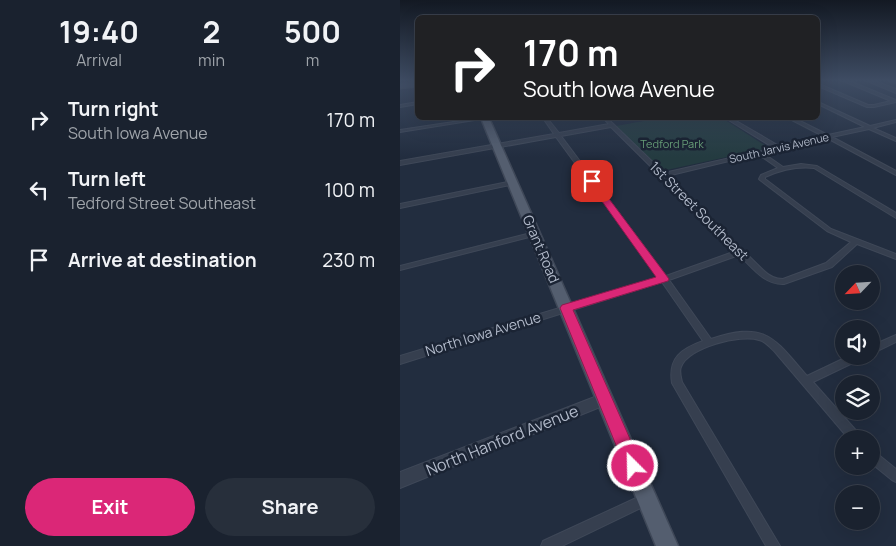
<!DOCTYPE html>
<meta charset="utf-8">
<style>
:root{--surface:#1a222f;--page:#272f3b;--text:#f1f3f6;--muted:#9fa4aa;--line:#383f4b;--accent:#db2777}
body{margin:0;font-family:Manrope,sans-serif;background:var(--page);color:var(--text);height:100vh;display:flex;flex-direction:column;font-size:19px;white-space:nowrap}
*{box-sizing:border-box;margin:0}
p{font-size:16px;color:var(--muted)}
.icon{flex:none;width:28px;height:28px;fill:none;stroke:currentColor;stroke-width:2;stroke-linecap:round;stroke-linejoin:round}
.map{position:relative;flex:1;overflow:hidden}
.sheet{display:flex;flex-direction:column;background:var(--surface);width:400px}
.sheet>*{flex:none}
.hud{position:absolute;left:15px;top:15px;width:405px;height:105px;border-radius:8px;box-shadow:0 5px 20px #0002,0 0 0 1px var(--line);background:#202124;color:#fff;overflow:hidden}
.needle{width:32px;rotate:245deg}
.controls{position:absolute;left:435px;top:265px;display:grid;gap:10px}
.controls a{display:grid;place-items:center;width:45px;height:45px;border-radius:50%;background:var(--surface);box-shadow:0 5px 20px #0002,0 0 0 1px var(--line);font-size:25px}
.pin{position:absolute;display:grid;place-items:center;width:42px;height:42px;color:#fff;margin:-21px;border-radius:10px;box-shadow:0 2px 8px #0006}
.me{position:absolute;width:55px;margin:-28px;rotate:337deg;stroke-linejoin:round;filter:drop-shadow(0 0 4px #0008)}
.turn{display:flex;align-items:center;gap:18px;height:105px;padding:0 25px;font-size:22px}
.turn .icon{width:65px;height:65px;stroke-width:2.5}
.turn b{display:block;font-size:35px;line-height:42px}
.eta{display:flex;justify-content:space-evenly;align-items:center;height:85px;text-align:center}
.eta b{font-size:30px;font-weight:700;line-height:35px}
.cta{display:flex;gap:10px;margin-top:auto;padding:10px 25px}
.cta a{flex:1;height:58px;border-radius:30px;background:var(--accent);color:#fff;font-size:20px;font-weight:700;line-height:58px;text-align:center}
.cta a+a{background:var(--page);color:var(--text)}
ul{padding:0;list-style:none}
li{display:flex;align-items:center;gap:15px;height:70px;padding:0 25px}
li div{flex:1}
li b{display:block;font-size:19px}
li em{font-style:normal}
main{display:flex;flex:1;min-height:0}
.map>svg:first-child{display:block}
.green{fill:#243b40}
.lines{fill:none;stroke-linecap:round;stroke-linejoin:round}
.minor-casing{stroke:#3f4858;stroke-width:2}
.tertiary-casing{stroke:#3f4858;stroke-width:2}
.secondary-casing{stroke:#3f4858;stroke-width:3}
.primary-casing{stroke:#3f4858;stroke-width:3}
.minor{fill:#363f4f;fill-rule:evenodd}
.tertiary{fill:#363f4f;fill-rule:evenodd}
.secondary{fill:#444d63;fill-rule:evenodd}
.primary{fill:#545e6f;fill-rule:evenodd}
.route{fill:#db2777;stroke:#8e194d}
.labels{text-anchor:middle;stroke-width:5;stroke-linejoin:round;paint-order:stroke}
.far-park-label{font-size:11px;fill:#679d77;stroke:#1b2434}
.far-street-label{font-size:11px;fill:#b2baca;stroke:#1b2434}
.street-label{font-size:14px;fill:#b2baca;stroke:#1b2434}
.near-street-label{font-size:16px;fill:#b2baca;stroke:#1b2434}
</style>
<main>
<section class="sheet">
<div class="eta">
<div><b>19:40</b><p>Arrival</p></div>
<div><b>2</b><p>min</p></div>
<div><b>500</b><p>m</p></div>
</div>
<ul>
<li><svg class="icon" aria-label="right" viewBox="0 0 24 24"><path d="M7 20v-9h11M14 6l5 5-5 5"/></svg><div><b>Turn right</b><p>South Iowa Avenue</p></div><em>170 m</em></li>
<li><svg class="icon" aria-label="left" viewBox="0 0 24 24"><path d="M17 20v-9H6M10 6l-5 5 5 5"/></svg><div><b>Turn left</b><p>Tedford Street Southeast</p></div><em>100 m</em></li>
<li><svg class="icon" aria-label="arrive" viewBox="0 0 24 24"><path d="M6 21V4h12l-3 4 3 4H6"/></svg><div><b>Arrive at destination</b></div><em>230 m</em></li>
</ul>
<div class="cta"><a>Exit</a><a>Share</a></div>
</section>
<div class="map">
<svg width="496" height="546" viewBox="0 0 496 546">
<rect width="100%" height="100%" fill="#222d3f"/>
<!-- green -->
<polygon class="green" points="260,118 322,118 369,148 262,171 216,126"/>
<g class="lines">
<!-- minor casing -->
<g class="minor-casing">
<g id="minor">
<polygon points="441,80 447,80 496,100 496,102 474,107 467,107 418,86 418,84 419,84 468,105 474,105 491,101"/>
<polygon points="488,80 496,81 496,83 489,81"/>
<polygon points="18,102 18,104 0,107 0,105"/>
<path d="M418,102L470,126L496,120V122L473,128L496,138V141L469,129L432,137L496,171V175L427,138L382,149L380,150H378L363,153L383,167L401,164L417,166L496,213V218L414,168C396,166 381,170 365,177V179L431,229L496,254V259L457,244L432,267L384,284C364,285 352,267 339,255L269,280L311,339C366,321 373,337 407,376L449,356H462L461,359L413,382L460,435L461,439H449L375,352C370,347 365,341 359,340C341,334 288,347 281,367C279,371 281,377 282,382L380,546H366L272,383C268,358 281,349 303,341L262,282L0,364V356L259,278L156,137L0,165V161L154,134L143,118H147L159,133L209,124L203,118H207L264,173L374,148L327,119V118H331L379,146L423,136L390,119V118H394L428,135L465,127L418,104ZM211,127L336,251L266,276L161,136ZM358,154L378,168L361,175L359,179L360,180L427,231L451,242L426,263L383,279C375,279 369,276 363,270L267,176Z"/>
<polygon points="80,118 87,118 0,132 0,130"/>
<polygon points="113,181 115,182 115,184 0,208 0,204"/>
<polygon points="135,232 138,234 137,235 0,270 0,266"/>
<polygon points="496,335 496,342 471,354 471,346"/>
<polygon points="471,451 475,452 496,469 496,482 492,480 471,463"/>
<polygon points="247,493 251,495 253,499 251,503 162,546 141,546 143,541"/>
</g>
</g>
<!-- tertiary casing -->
<g class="tertiary-casing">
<g id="tertiary">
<polygon points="465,80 472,80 496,89 496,93"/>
<polygon points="205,393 210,395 212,399 210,403 0,488 0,472"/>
</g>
</g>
<!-- secondary casing -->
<g class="secondary-casing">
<polygon id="secondary" points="18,82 18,86 0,88 0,84"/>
</g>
<!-- primary casing -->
<g class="primary-casing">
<polygon id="primary" points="81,118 89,118 278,546 256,546"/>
</g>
<!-- minor -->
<use href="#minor" class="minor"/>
<!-- tertiary -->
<use href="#tertiary" class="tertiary"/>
<!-- secondary -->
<use href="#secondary" class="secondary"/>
<!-- primary -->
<use href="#primary" class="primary"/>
</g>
<!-- sky -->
<linearGradient id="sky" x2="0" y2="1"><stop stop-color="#131923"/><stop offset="0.51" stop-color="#3e4c63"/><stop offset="1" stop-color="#3e4c63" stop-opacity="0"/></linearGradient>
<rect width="496" height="157" fill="url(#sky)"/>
<!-- route -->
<polygon class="route" points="189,180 195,180 269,279 268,281 173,310 242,466 239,472 233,474 227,472 160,308 162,305 256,277 189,183"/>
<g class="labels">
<!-- far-park labels -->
<g class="far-park-label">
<text x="272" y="148">Tedford Park</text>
</g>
<!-- far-street labels -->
<g class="far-street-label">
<text transform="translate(379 148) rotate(-13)" y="4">South Jarvis Avenue</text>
</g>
<!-- street labels -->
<g class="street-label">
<text transform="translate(299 211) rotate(45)" y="5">1st Street Southeast</text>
<text transform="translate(141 249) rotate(67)" y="5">Grant Road</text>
<text transform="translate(83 334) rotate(-17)" y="5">North Iowa Avenue</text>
</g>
<!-- near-street labels -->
<g class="near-street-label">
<text transform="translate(102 440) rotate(-22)" y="6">North Hanford Avenue</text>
</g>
</g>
</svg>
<div class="controls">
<a><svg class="needle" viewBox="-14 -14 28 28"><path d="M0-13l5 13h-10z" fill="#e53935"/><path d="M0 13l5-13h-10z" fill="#9fa4aa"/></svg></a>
<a><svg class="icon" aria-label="sound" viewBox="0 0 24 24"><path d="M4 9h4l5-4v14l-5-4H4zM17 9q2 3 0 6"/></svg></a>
<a><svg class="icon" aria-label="layers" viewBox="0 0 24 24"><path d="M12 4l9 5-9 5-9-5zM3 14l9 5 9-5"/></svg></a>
<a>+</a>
<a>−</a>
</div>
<div class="pin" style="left:192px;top:181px;background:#d93025"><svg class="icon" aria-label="arrive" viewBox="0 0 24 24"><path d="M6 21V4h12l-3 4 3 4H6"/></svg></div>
<svg class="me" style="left:233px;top:466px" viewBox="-20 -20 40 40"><circle r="17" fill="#db2777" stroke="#fff" stroke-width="3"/><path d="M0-11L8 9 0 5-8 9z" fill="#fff"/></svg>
<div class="hud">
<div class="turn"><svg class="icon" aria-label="right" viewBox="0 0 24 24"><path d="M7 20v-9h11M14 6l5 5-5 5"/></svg><div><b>170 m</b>South Iowa Avenue</div></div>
</div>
</div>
</main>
